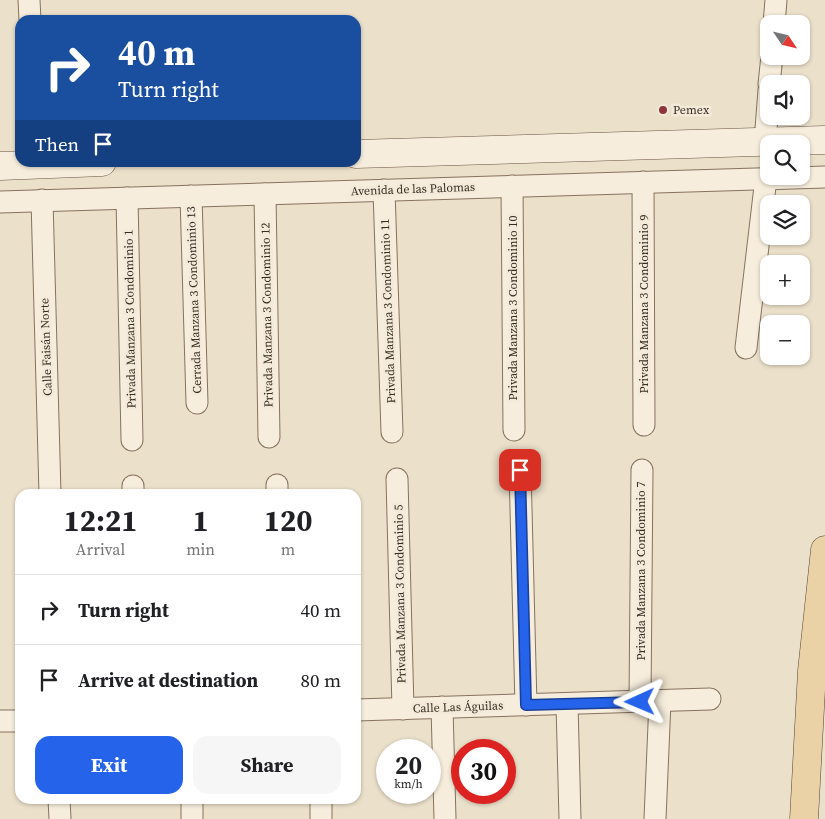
<!DOCTYPE html>
<meta charset="utf-8">
<style>
:root{--surface:#fff;--page:#f6f6f6;--text:#202124;--muted:#757577;--line:#e0e0e0;--accent:#2563eb}
body{margin:0;font-family:"Source Serif 4",serif;background:var(--page);color:var(--text);height:100vh;display:flex;flex-direction:column;font-size:19px;white-space:nowrap}
*{box-sizing:border-box;margin:0}
p{font-size:16px;color:var(--muted)}
.icon{flex:none;width:28px;height:28px;fill:none;stroke:currentColor;stroke-width:2;stroke-linecap:round;stroke-linejoin:round}
.map{position:relative;flex:1;overflow:hidden}
.sheet{position:absolute;left:15px;top:489px;width:346px;height:315px;display:flex;flex-direction:column;background:var(--surface);border-radius:15px;box-shadow:0 1px 4px #0004}
.sheet>*{flex:none}
.banner{position:absolute;left:15px;top:15px;width:346px;height:152px;border-radius:15px;box-shadow:0 1px 4px #0004;background:#1a4fa0;color:#fff;overflow:hidden}
.needle{width:32px;rotate:125deg}
.controls{position:absolute;left:760px;top:15px;display:grid;gap:10px}
.controls a{display:grid;place-items:center;width:50px;height:50px;border-radius:10px;background:var(--surface);box-shadow:0 1px 4px #0004;font-size:25px}
.speed{position:absolute;left:376px;top:739px;display:flex;gap:10px;font-size:25px;font-weight:700;text-align:center}
.speed>*{display:grid;place-content:center;width:65px;height:65px;border-radius:50%;background:var(--surface);box-shadow:0 1px 4px #0004;line-height:1}
.speed small{font-size:12px;font-weight:400}
.speed .limit{border:8px solid #d22;background:#fff;color:#111}
.pin{position:absolute;display:grid;place-items:center;width:42px;height:42px;color:#fff;margin:-21px;border-radius:10px;box-shadow:0 2px 8px #0006}
.me{position:absolute;width:55px;margin:-28px;rotate:269deg;stroke-linejoin:round;filter:drop-shadow(0 0 4px #0008)}
.turn{display:flex;align-items:center;gap:18px;height:105px;padding:0 20px;font-size:22px}
.turn .icon{width:65px;height:65px;stroke-width:2.5}
.turn b{display:block;font-size:35px;line-height:42px}
.then{display:flex;align-items:center;height:48px;padding:0 20px;background:#0003;gap:10px;font-size:19px}
.eta{display:flex;justify-content:space-evenly;align-items:center;height:85px;text-align:center}
.eta b{font-size:30px;font-weight:700;line-height:35px}
.action{display:flex;gap:10px;margin-top:auto;padding:10px 20px}
.action a{flex:1;height:58px;border-radius:15px;background:var(--accent);color:#fff;font-size:20px;font-weight:700;line-height:58px;text-align:center}
.action a+a{background:var(--page);color:var(--text)}
ul{padding:0;list-style:none}
li{display:flex;align-items:center;gap:15px;height:70px;padding:0 20px;border-top:1px solid var(--line)}
li div{flex:1}
li b{display:block;font-size:19px}
li em{font-style:normal}
.map>svg:first-child{display:block}
.lines{fill:none;stroke-linecap:round;stroke-linejoin:round}
.minor-casing{stroke:#86725f;stroke-width:23}
.secondary-casing{stroke:#685442;stroke-width:29}
.primary-casing{stroke:#554133;stroke-width:29}
.minor{stroke:#f6eddc;stroke-width:21}
.secondary{stroke:#f6eddc;stroke-width:28}
.primary{stroke:#ead2a6;stroke-width:28}
.route-casing{stroke:#184099;stroke-width:12}
.route{stroke:#2563eb;stroke-width:9}
.poi-dot{fill:#903439;stroke:#f3ead9;stroke-width:2}
.labels{text-anchor:middle;stroke-width:5;stroke-linejoin:round;paint-order:stroke}
.poi-label{font-size:12px;fill:#382c22;stroke:#f3ead9;text-anchor:start}
.street-label{font-size:12px;fill:#382c22;stroke:#f3ead9}
</style>
<div class="map">
<svg width="825" height="819" viewBox="0 0 825 819">
<rect width="100%" height="100%" fill="#ebe0ca"/>
<g class="lines">
<!-- minor casing -->
<g class="minor-casing">
<g id="minor">
<polyline points="29,0 30,20"/>
<polyline points="774,24 776,0"/>
<polyline points="769,84 772,56"/>
<polyline points="765,142 769,90"/>
<polyline points="643,182 644,425"/>
<polyline points="512,186 514,430"/>
<polyline points="384,190 392,432"/>
<polyline points="265,194 269,437"/>
<polyline points="191,196 197,403"/>
<polyline points="127,198 132,440"/>
<polyline points="42,200 50,494"/>
<polyline points="0,202 825,177"/>
<polyline points="746,348 766,178"/>
<polyline points="520,470 526,705"/>
<polyline points="397,479 403,709"/>
<polyline points="277,485 277,494"/>
<polyline points="133,486 133,494"/>
<polyline points="640,702 642,470"/>
<polyline points="567,704 570,819"/>
<polyline points="442,707 445,819"/>
<polyline points="356,710 710,699"/>
<polyline points="0,721 20,721"/>
<polyline points="59,799 60,819"/>
<polyline points="192,799 192,819"/>
<polyline points="321,799 321,819"/>
<polyline points="655,819 660,701"/>
</g>
</g>
<!-- secondary casing -->
<g class="secondary-casing">
<g id="secondary">
<polyline points="356,154 825,140"/>
<polyline points="0,166 102,162"/>
</g>
</g>
<!-- primary casing -->
<g class="primary-casing">
<polyline id="primary" points="804,819 812,671 825,550"/>
</g>
<!-- minor -->
<use href="#minor" class="minor"/>
<!-- secondary -->
<use href="#secondary" class="secondary"/>
<!-- primary -->
<use href="#primary" class="primary"/>
</g>
<g class="lines">
<!-- route casing -->
<g class="route-casing">
<polyline id="route" points="520,470 526,705 640,702"/>
</g>
<!-- route -->
<use href="#route" class="route"/>
</g>
<!-- markers -->
<circle class="poi-dot" cx="663" cy="110" r="5"/>
<g class="labels">
<!-- poi labels -->
<g class="poi-label">
<text x="673" y="114">Pemex</text>
</g>
<!-- street labels -->
<g class="street-label">
<text transform="translate(413 189) rotate(-2)" y="4">Avenida de las Palomas</text>
<text transform="translate(194 300) rotate(-92)" y="4">Cerrada Manzana 3 Condominio 13</text>
<text transform="translate(644 304) rotate(-90)" y="4">Privada Manzana 3 Condominio 9</text>
<text transform="translate(513 308) rotate(-90)" y="4">Privada Manzana 3 Condominio 10</text>
<text transform="translate(388 311) rotate(-92)" y="4">Privada Manzana 3 Condominio 11</text>
<text transform="translate(267 315) rotate(-91)" y="4">Privada Manzana 3 Condominio 12</text>
<text transform="translate(130 319) rotate(-91)" y="4">Privada Manzana 3 Condominio 1</text>
<text transform="translate(46 347) rotate(-92)" y="4">Calle Faisán Norte</text>
<text transform="translate(641 571) rotate(-90)" y="4">Privada Manzana 3 Condominio 7</text>
<text transform="translate(400 594) rotate(-91)" y="4">Privada Manzana 3 Condominio 5</text>
<text transform="translate(458 707) rotate(-2)" y="4">Calle Las Águilas</text>
</g>
</g>
</svg>
<div class="controls">
<a><svg class="needle" viewBox="-14 -14 28 28"><path d="M0-13l5 13h-10z" fill="#e53935"/><path d="M0 13l5-13h-10z" fill="#757577"/></svg></a>
<a><svg class="icon" aria-label="sound" viewBox="0 0 24 24"><path d="M4 9h4l5-4v14l-5-4H4zM17 9q2 3 0 6"/></svg></a>
<a><svg class="icon" aria-label="search" viewBox="0 0 24 24"><circle cx="10" cy="10" r="6"/><path d="M15 15l6 6"/></svg></a>
<a><svg class="icon" aria-label="layers" viewBox="0 0 24 24"><path d="M12 4l9 5-9 5-9-5zM3 14l9 5 9-5"/></svg></a>
<a>+</a>
<a>−</a>
</div>
<div class="speed"><div>20<small>km/h</small></div><div class="limit">30</div></div>
<div class="pin" style="left:520px;top:470px;background:#d93025"><svg class="icon" aria-label="arrive" viewBox="0 0 24 24"><path d="M6 21V4h12l-3 4 3 4H6"/></svg></div>
<svg class="me" style="left:640px;top:702px" viewBox="-20 -20 40 40"><path d="M0-17L14 15 0 8-14 15z" fill="#2563eb" stroke="#fff" stroke-width="4"/></svg>
<div class="banner">
<div class="turn"><svg class="icon" aria-label="right" viewBox="0 0 24 24"><path d="M7 20v-9h11M14 6l5 5-5 5"/></svg><div><b>40 m</b>Turn right</div></div>
<div class="then">Then<svg class="icon" aria-label="arrive" viewBox="0 0 24 24"><path d="M6 21V4h12l-3 4 3 4H6"/></svg></div>
</div>
<section class="sheet">
<div class="eta">
<div><b>12:21</b><p>Arrival</p></div>
<div><b>1</b><p>min</p></div>
<div><b>120</b><p>m</p></div>
</div>
<ul>
<li><svg class="icon" aria-label="right" viewBox="0 0 24 24"><path d="M7 20v-9h11M14 6l5 5-5 5"/></svg><div><b>Turn right</b></div><em>40 m</em></li>
<li><svg class="icon" aria-label="arrive" viewBox="0 0 24 24"><path d="M6 21V4h12l-3 4 3 4H6"/></svg><div><b>Arrive at destination</b></div><em>80 m</em></li>
</ul>
<div class="action"><a>Exit</a><a>Share</a></div>
</section>
</div>
